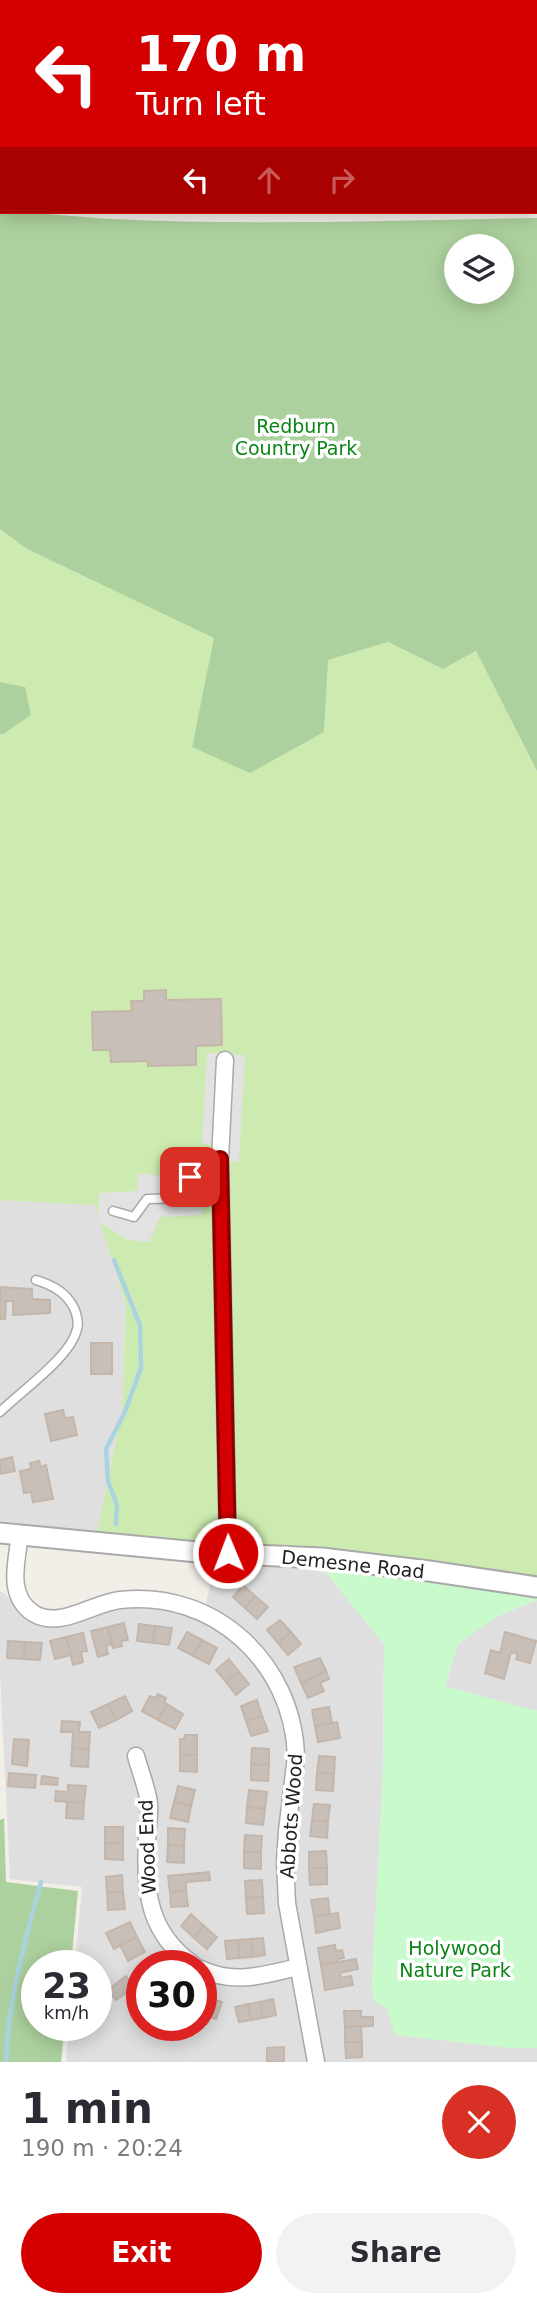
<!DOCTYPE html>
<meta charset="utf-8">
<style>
:root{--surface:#fff;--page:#f2f2f3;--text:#2b2b33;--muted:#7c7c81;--accent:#d40000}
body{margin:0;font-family:"DejaVu Sans",sans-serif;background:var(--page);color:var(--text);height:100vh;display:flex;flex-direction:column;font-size:26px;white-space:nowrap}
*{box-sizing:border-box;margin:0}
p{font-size:23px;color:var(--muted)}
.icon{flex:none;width:38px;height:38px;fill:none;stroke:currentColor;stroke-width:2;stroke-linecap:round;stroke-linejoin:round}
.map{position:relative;height:2062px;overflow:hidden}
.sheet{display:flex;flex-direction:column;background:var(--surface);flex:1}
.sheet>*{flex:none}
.top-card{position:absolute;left:0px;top:0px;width:537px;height:214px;box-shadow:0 4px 18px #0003;background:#d40000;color:#fff;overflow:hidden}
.tools{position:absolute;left:444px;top:234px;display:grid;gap:14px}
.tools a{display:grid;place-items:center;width:70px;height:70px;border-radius:50%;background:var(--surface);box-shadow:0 4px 18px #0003;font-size:35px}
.speed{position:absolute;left:21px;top:1950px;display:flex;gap:14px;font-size:35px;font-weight:700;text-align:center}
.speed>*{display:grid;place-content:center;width:91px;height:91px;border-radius:50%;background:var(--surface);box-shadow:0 4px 18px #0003;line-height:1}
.speed small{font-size:18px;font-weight:400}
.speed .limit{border:10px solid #d22;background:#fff;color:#111}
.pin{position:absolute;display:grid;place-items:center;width:60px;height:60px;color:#fff;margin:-30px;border-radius:14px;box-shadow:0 4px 10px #0006}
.me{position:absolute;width:77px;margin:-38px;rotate:359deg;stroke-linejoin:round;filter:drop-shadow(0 0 5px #0008)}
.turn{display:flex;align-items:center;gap:24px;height:147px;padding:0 21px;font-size:32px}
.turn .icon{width:91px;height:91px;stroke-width:2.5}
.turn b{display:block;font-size:49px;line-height:60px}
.lanes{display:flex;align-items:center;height:66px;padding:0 21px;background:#0003;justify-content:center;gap:35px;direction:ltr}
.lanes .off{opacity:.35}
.round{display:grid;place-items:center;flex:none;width:74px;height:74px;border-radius:37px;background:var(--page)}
.overview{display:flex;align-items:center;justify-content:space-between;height:119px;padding:0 21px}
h1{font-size:42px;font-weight:700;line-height:52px}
.action{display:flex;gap:14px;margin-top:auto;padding:14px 21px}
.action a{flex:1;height:80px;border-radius:42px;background:var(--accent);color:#fff;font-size:28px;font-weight:700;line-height:80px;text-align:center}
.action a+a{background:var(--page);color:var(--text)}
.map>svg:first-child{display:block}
.residential{fill:#e0dfdf;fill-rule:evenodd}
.grass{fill:#cdebb0}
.forest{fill:#add19e;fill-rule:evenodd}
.park{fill:#c8facc}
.parking{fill:#e2e2e2}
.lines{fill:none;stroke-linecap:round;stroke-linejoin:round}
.stream{stroke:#aad3df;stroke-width:4.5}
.building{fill:#c7bfb8;stroke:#c4b6ab;stroke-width:2}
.service-casing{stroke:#a9a9a9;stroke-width:11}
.minor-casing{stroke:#a9a9a9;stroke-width:19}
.tertiary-casing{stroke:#a9a9a9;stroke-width:23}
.service{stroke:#fff;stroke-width:8}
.minor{stroke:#fff;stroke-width:16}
.tertiary{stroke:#fff;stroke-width:19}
.route-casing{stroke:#8a0000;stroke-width:18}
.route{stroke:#d40000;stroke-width:12}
.labels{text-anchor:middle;stroke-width:7;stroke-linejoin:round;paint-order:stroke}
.park-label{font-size:19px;fill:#0c8416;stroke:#fff}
.street-label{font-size:19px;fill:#222;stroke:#fff}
</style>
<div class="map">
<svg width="537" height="2062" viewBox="0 0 537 2062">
<rect width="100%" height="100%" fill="#f2efe9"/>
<!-- residential -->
<g class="residential">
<polygon points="0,1200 95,1204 126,1305 122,1412 95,1542 21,1523 0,1521"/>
<path d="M215,1563L323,1569L384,1644L383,1772L372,1983L380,2003L387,2009L392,2020L510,2048H537V2062H66L69,2025H96V1965H75L82,1887L10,1879L0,1674V1591L5,1594L25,1617L40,1625H58L110,1608L141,1605L172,1610L202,1620ZM142,1965H201V2025H142Z"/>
<polygon points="537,1600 537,1711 445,1687 458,1644 498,1616"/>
</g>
<!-- grass -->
<polygon class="grass" points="0,529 27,549 215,638 192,746 324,732 327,660 388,642 443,669 476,651 537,771 537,1587 95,1542 122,1412 126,1305 95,1205 0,1200"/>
<!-- forest -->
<g class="forest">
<path d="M0,209L2,212C39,212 76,217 113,219C254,226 396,220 537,218V771L476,651L443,669L388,642L328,660L324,732L250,773L192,747L214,638L27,549L0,529ZM457,247H502V292H457Z"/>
<polygon points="0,682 25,687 31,715 3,734 0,734"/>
<polygon points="4,1818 6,1882 78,1891 71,1965 37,1965 37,2025 65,2025 61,2062 0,2062 0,1820"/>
</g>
<!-- park -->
<polygon class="park" points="323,1569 537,1596 537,1600 498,1616 458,1644 445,1686 537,1711 537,2048 510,2048 395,2035 387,2009 373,2000 372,1983 383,1772 384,1644"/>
<!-- parking -->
<g class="parking">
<polygon points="207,1053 245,1055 239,1162 228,1161 229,1145 202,1144"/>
<polygon points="185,1151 205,1166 202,1215 160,1217 149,1242 128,1240 98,1221 99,1193 137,1191 138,1173 171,1177"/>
</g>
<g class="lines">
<!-- stream -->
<g class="stream">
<polyline points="114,1260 140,1325 141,1368 124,1414 106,1449 108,1481 117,1505 116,1524"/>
<path d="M6,2062C8,2001 25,1940 41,1882"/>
</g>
</g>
<!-- building -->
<g class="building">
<polygon points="166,990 166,1000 221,999 222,1045 196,1046 196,1065 148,1066 148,1061 111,1062 110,1050 93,1050 92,1012 132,1011 131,1001 144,1001 144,991"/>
<polygon points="0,1287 32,1289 32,1299 50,1300 50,1313 13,1315 13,1301 6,1301 5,1319 0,1319"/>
<rect x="91" y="1343" width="21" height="31"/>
<polygon points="63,1410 65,1418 73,1417 77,1435 51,1441 45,1414"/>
<polygon points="12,1457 15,1471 0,1474 0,1460"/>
<polygon points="39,1461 41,1467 46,1465 53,1499 33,1502 31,1492 24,1493 20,1471 31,1469 30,1463"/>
<polygon points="243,1585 255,1596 245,1608 233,1597"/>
<polygon points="255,1596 268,1607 257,1619 245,1608"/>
<polygon points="280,1620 291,1632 278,1643 267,1630"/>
<polygon points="124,1623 128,1640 121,1641 122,1646 113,1648 108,1627"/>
<polygon points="139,1624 155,1626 153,1643 137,1641"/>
<polygon points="155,1626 172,1628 169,1645 153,1643"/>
<polygon points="108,1627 112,1644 106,1646 108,1654 98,1657 91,1631"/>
<polygon points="187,1632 202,1640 193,1656 178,1648"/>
<polygon points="291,1632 301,1644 288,1655 278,1643"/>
<polygon points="505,1632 536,1641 530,1663 516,1659 518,1654 511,1652 504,1679 485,1673 491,1650 500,1653"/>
<polygon points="83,1633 87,1651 81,1652 83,1662 73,1665 66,1637"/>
<polygon points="66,1637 71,1655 55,1659 50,1641"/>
<polygon points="202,1640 217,1648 209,1664 193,1656"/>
<polygon points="8,1641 25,1642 24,1659 7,1658"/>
<polygon points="25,1642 42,1643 40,1660 24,1659"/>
<polygon points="320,1658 326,1671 301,1683 294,1667"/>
<polygon points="229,1659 239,1672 226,1682 216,1670"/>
<polygon points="326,1671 329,1679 320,1683 324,1691 308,1698 301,1683"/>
<polygon points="239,1672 249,1684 236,1695 226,1682"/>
<polygon points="158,1694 166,1698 164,1703 167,1704 158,1720 142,1711 150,1696 155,1698"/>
<polygon points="125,1696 132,1711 116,1720 108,1704"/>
<polygon points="257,1700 262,1716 246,1721 241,1706"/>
<polygon points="108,1704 116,1720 99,1728 91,1712"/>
<polygon points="167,1704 183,1714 175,1729 158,1720"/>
<polygon points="329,1707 332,1723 315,1726 312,1710"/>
<polygon points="262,1716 268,1731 251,1736 246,1721"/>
<polygon points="62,1721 80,1722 79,1732 90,1732 89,1750 72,1748 73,1732 61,1732"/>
<polygon points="337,1722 340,1738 318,1742 315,1726"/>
<polygon points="185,1735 197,1735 197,1755 180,1755 180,1739 184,1739"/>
<polygon points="14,1739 29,1740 27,1766 12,1764"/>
<polygon points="72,1748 89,1750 88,1767 71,1766"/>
<polygon points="252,1748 269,1749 269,1765 251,1764"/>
<polygon points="180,1755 197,1755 197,1772 180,1771"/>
<polygon points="319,1756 335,1757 334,1774 317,1773"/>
<polygon points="251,1764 269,1765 268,1781 251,1780"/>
<polygon points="9,1773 36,1775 35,1788 8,1786"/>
<polygon points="317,1773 334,1774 333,1791 316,1790"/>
<polygon points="42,1776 58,1778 57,1785 41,1784"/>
<polygon points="68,1785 86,1786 84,1803 55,1801 56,1791 68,1792"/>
<polygon points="178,1786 195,1790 191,1806 174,1802"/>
<polygon points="249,1790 267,1792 265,1809 247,1807"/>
<polygon points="67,1802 84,1803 83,1819 66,1818"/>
<polygon points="174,1802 191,1806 188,1822 170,1818"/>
<polygon points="314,1804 330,1805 328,1822 312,1820"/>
<polygon points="247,1807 265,1809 263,1825 246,1823"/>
<polygon points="312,1820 328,1822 327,1838 310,1836"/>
<rect x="105" y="1827" width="18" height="16"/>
<polygon points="168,1828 185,1829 184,1846 168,1845"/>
<polygon points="245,1835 262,1836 261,1852 244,1852"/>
<polygon points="105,1843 123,1843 123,1860 105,1859"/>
<polygon points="168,1845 184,1846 184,1863 167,1862"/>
<polygon points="326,1851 327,1868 309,1868 309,1852"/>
<polygon points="244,1852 261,1852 261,1869 244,1868"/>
<polygon points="309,1868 327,1868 327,1884 310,1885"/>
<polygon points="209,1872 210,1880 186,1882 186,1890 170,1892 168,1876"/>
<polygon points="122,1875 123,1892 107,1893 106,1877"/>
<polygon points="262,1880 263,1897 246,1898 245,1881"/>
<polygon points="186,1890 188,1906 171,1907 170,1892"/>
<polygon points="123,1892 125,1909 108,1910 107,1893"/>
<polygon points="263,1897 264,1913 247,1914 246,1898"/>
<polygon points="328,1898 330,1914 314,1916 311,1900"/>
<polygon points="338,1913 340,1928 316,1933 314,1916"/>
<polygon points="191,1914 204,1926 194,1938 181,1926"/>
<polygon points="130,1922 137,1937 114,1949 106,1933"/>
<polygon points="204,1926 217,1937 207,1949 194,1938"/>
<polygon points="137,1937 145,1952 128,1961 120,1945"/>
<polygon points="263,1938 265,1955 252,1957 251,1939"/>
<polygon points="251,1939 252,1957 239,1958 238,1940"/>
<polygon points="238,1940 239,1958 227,1959 225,1941"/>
<polygon points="335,1945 336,1951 342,1950 344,1958 338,1959 338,1962 321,1965 318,1948"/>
<polygon points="356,1959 358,1969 340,1973 341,1978 351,1976 353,1985 325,1990 321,1965"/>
<polygon points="126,1976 134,1987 116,2000 108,1990"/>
<polygon points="206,1997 222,2002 216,2019 210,2017 207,2024 201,2022 201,2010"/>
<polygon points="273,1999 276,2015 263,2018 260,2002"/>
<polygon points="260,2002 263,2018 251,2020 248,2004"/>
<polygon points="248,2004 251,2020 239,2022 235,2007"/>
<polygon points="344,2011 361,2011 361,2017 373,2017 373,2026 345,2027"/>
<polygon points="361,2026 362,2042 345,2042 345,2027"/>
<polygon points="345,2042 362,2042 362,2057 346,2058"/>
<polygon points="284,2047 284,2062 267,2062 267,2048"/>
</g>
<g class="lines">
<!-- service casing -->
<g class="service-casing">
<g id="service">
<polyline points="119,0 122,2"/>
<polyline points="187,0 187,2"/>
<polyline points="60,2 64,0"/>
<polyline points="0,5 2,5"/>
<polyline points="113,1211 134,1217 147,1199 188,1198 190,1177 198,1163 220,1159"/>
<path d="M0,1412C21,1391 71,1357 77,1329C79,1322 77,1315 74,1308C66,1292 52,1285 36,1280"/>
</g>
</g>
<!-- minor casing -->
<g class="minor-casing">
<g id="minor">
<polyline points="225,1060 220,1159 228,1553"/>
<path d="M20,1534C17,1561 6,1595 33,1613C60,1630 92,1603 120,1600C214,1589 293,1663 296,1756L287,1831L285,1862L287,1903L316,2062"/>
<path d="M136,1756C140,1771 147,1788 149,1803C150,1815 147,1829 147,1841C144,1892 149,1934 194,1965"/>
<path d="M201,1969C234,1985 265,1975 298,1967"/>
</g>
</g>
<!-- tertiary casing -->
<g class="tertiary-casing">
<polyline id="tertiary" points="0,1533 208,1553 322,1558 429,1571 537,1587"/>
</g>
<!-- service -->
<use href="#service" class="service"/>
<!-- minor -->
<use href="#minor" class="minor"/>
<!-- tertiary -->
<use href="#tertiary" class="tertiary"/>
</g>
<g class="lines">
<!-- route casing -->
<g class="route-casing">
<polyline id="route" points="190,1177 198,1163 220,1159 228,1553"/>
</g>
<!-- route -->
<use href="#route" class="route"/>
</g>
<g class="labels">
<!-- park labels -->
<g class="park-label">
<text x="296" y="433">Redburn<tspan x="296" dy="22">Country Park</tspan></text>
<text x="455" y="1955">Holywood<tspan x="455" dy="22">Nature Park</tspan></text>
</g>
<!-- street labels -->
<g class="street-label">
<text transform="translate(353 1564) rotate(6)" y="7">Demesne Road</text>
<text transform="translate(291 1816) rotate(-86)" y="7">Abbots Wood</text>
<text transform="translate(147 1847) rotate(-92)" y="7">Wood End</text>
</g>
</g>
</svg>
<div class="tools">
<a><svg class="icon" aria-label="layers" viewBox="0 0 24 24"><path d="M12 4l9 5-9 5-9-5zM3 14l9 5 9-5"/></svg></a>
</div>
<div class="speed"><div>23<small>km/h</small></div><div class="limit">30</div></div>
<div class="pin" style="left:190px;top:1177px;background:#d93025"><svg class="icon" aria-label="arrive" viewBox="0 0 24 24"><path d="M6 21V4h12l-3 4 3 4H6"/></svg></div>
<svg class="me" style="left:228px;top:1553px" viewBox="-20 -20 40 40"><circle r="17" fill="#d40000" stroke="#fff" stroke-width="3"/><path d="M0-11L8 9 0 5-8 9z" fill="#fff"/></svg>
<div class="top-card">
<div class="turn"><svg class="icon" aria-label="left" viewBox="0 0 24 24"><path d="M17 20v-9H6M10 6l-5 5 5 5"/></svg><div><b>170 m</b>Turn left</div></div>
<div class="lanes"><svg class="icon" aria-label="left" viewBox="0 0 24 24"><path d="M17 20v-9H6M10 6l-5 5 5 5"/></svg><svg class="icon off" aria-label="ahead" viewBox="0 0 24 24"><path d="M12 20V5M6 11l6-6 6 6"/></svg><svg class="icon off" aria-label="right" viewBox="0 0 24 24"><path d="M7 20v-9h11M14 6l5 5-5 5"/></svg></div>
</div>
</div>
<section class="sheet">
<div class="overview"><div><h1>1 min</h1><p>190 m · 20:24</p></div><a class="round" style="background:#d93025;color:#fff"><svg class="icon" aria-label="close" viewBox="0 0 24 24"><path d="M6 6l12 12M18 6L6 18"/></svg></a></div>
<div class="action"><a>Exit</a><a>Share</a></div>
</section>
